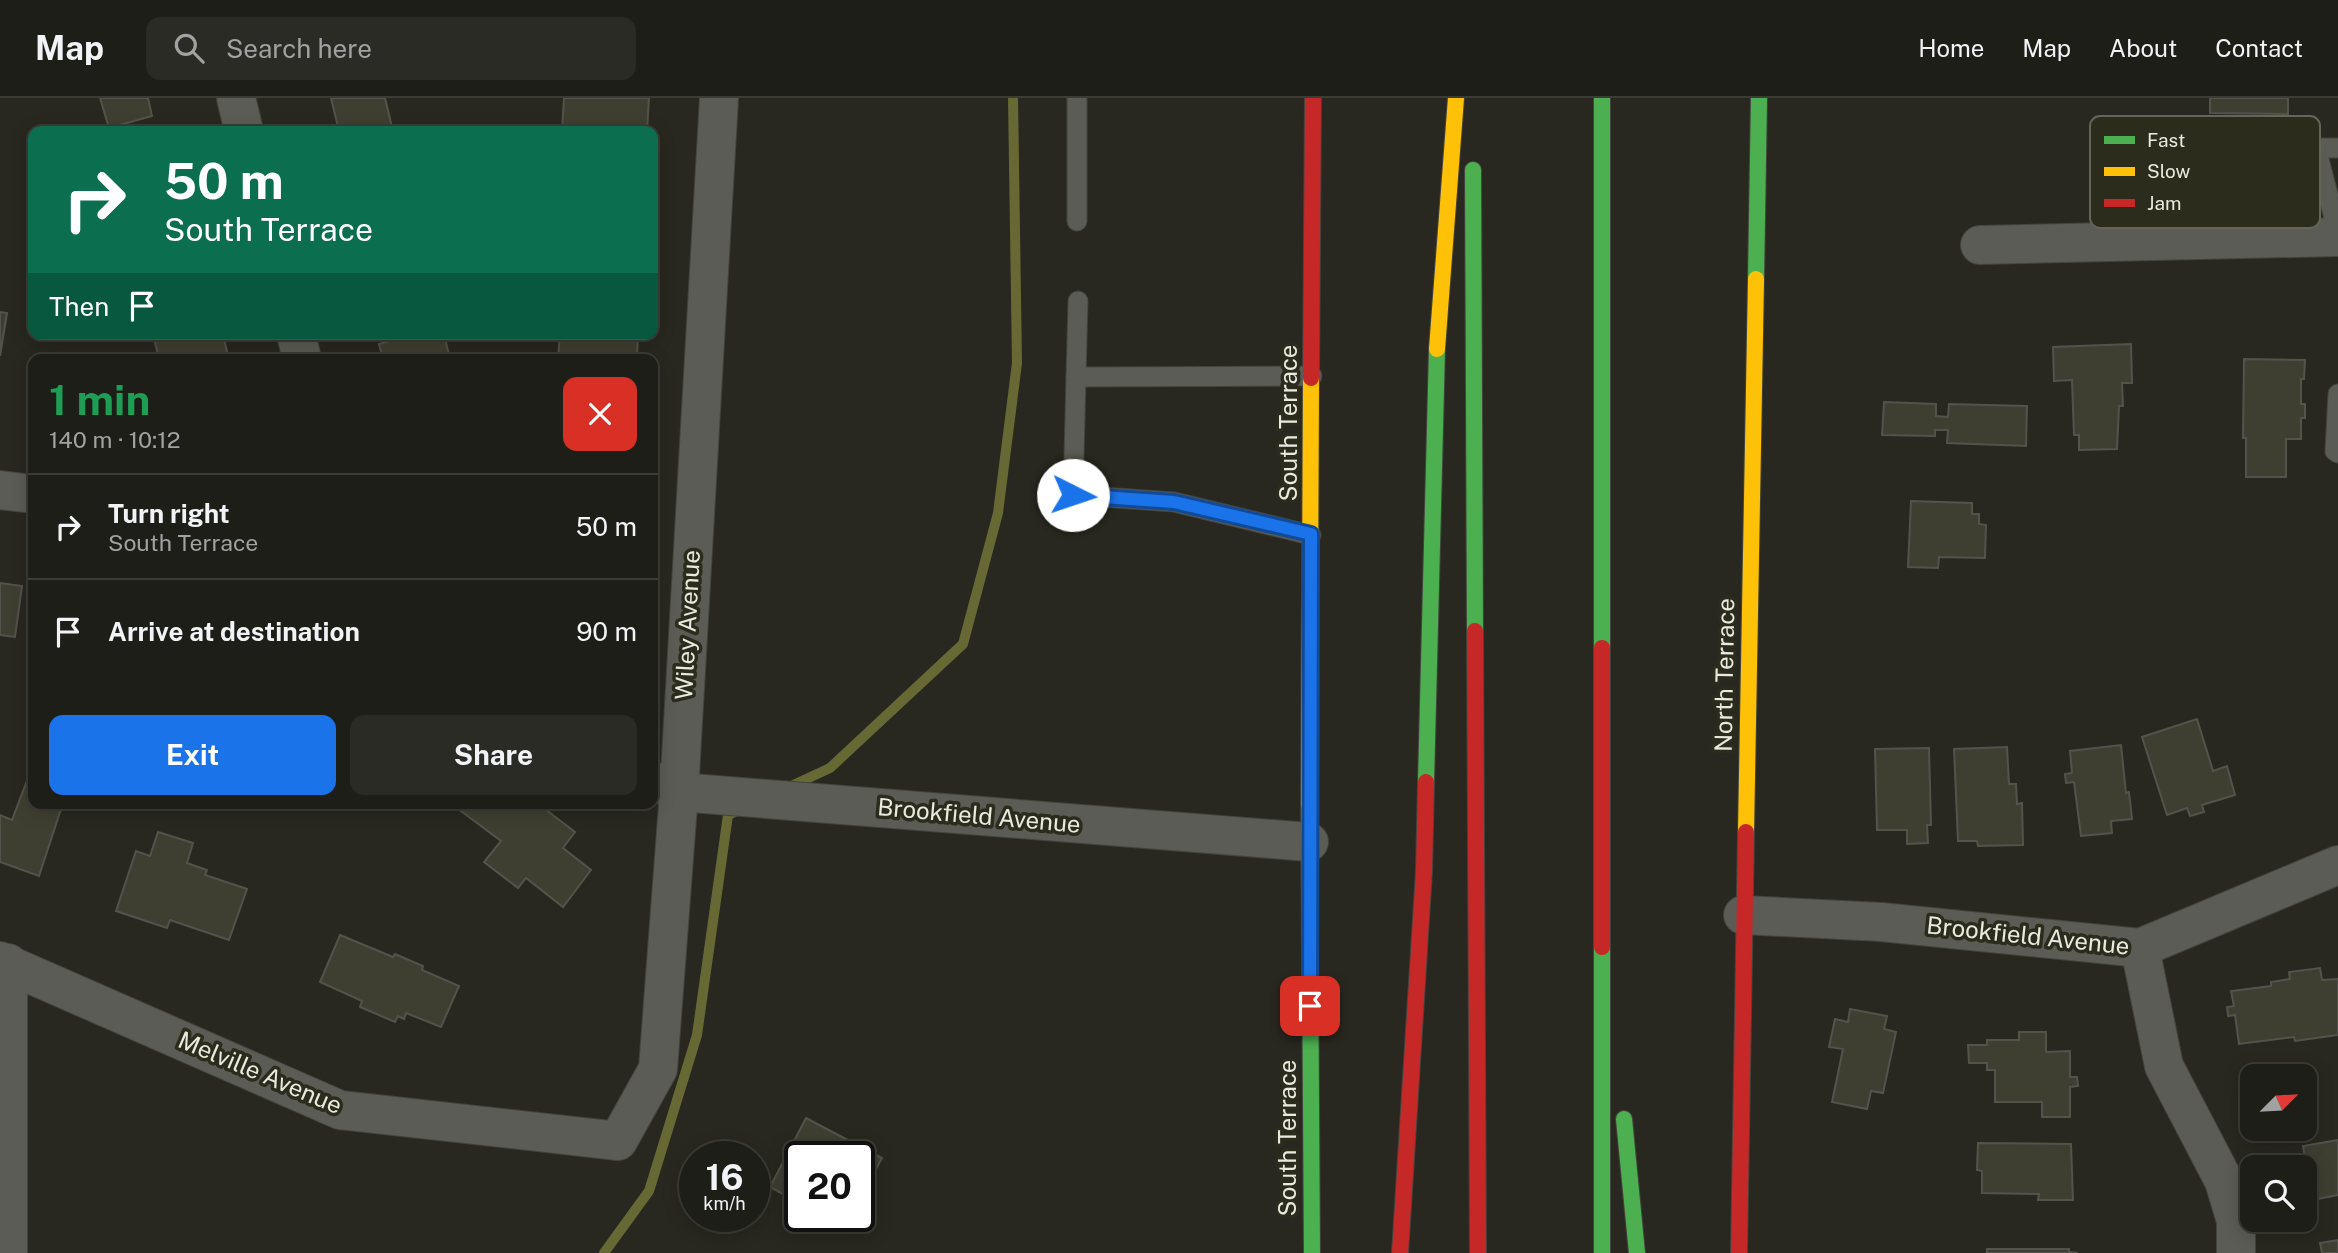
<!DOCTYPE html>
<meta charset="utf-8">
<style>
:root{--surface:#1e1e18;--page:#2b2b25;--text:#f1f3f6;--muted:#a1a2a2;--line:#3c3c37;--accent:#1a73e8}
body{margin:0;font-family:"Public Sans",sans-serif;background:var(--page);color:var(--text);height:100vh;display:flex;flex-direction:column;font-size:26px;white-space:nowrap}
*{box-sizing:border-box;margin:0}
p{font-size:23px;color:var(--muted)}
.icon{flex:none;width:38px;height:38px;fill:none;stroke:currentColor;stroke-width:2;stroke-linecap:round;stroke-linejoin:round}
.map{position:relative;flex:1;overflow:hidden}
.side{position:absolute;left:28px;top:256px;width:630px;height:455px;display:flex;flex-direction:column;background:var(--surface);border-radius:14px;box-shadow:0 4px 18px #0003,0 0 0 2px var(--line)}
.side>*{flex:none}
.top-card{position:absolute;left:28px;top:28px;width:630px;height:214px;border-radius:14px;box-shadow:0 4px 18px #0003,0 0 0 2px var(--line);background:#0b6e4f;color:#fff;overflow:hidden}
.needle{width:46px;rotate:66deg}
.tools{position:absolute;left:2240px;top:966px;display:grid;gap:14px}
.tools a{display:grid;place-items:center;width:77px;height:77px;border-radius:14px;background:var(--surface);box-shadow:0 4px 18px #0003,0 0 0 2px var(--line);font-size:35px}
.speed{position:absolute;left:679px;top:1043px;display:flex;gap:14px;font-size:35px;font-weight:700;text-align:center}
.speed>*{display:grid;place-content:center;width:91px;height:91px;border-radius:50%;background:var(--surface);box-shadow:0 4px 18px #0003,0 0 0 2px var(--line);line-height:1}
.speed small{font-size:18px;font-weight:400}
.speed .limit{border:4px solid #111;border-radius:10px;background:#fff;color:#111}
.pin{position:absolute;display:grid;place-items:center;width:60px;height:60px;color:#fff;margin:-30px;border-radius:14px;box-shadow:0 4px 10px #0006}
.me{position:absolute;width:77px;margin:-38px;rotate:94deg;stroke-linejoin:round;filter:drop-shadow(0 0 5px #0008)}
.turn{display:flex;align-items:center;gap:24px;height:147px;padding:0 21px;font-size:32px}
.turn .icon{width:91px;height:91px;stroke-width:2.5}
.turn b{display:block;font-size:49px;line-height:60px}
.then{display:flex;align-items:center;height:66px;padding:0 21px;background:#0003;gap:14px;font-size:26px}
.round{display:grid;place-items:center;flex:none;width:74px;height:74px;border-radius:14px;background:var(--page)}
.overview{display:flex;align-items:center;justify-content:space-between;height:119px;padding:0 21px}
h1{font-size:42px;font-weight:700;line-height:52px;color:#1e9e55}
.button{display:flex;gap:14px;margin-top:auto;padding:14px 21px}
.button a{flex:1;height:80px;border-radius:14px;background:var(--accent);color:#fff;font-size:28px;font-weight:700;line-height:80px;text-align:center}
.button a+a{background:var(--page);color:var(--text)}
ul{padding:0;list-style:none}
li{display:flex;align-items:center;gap:21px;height:105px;padding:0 21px;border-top:2px solid var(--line)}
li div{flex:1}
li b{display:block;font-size:26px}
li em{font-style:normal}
header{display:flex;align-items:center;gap:42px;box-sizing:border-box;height:98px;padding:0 35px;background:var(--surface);border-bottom:2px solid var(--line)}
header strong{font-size:33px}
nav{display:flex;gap:38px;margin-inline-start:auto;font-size:24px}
.search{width:490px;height:63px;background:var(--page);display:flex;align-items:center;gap:18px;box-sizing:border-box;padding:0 24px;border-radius:14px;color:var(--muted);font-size:26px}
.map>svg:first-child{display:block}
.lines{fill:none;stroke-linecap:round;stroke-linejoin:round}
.stream{stroke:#676934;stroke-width:10}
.building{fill:#3f3f31;stroke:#53534c;stroke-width:2}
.lane-casing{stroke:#43443d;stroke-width:21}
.street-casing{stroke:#43443d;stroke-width:40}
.fast-casing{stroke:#43443d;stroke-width:18}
.slow-casing{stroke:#43443d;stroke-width:18}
.jam-casing{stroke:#43443d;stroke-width:18}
.lane{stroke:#5b5c55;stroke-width:19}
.street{stroke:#5b5c55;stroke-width:38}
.fast{stroke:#4caf50;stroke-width:16}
.slow{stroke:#ffc107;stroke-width:16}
.jam{stroke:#c62828;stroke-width:16}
.route-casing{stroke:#114b97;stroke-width:18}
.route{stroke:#1a73e8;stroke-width:12}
.labels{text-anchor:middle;stroke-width:7;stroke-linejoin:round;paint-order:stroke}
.street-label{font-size:24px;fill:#e9eadf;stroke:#2b2c1c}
.key{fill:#2b2c1c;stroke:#646556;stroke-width:2}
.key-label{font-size:19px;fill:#e9eadf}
</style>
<header>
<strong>Map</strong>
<div class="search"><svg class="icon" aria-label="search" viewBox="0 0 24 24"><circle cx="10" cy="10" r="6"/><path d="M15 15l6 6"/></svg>Search here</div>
<nav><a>Home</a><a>Map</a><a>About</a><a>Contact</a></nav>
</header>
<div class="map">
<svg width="2338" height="1155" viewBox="0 0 2338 1155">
<rect width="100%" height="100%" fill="#282820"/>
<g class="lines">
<!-- stream -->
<g class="stream">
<polyline points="787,690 830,670 963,546 998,415 1017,265 1013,0"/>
<polyline points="604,1155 649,1093 697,937 728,717 740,712"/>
</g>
</g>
<!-- building -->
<g class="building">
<polygon points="100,0 148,0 152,18 109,30"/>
<polygon points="331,0 385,0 393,33 339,33"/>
<polygon points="564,0 649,0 647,33 562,33"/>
<polygon points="2210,0 2288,0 2288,16 2210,15"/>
<polygon points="0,214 7,215 0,258"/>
<polygon points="153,236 223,236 228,258 213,261 159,261"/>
<polygon points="417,236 444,236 450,261 383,261 379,246"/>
<polygon points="560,236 638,236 637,261 558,261"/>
<polygon points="2131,246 2132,285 2122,285 2123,308 2119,308 2117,351 2079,352 2079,337 2074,337 2072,282 2054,283 2053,249"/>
<polygon points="2244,261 2305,262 2304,281 2301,281 2301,306 2305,306 2305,320 2301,320 2301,341 2286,341 2286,379 2246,379 2246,340 2243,340"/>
<polygon points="1884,304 1936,306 1936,318 1948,319 1949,306 2027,308 2026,348 1947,345 1948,332 1935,332 1935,338 1882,337"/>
<polygon points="1911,403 1972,405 1972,416 1979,416 1979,426 1986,427 1985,460 1939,459 1938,470 1908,469"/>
<polygon points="0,485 22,488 15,539 0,537"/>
<polygon points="2197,621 2213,673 2227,668 2235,697 2202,707 2204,714 2190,718 2187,710 2167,717 2142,639"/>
<polygon points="2121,647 2126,695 2129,694 2132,721 2111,723 2112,735 2081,738 2074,684 2066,685 2065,676 2072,675 2070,653"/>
<polygon points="2007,649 2009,686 2016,686 2017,706 2022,705 2023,747 1978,748 1977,743 1958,743 1954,651"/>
<polygon points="1929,650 1931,727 1927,727 1928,745 1907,746 1907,732 1877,732 1875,651"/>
<polygon points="28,680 33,682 33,705 63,705 39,778 0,764 0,717 12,722"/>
<polygon points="467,705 537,705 575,734 563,750 591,772 563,809 526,780 518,790 484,764 501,743 461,713"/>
<polygon points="158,734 193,745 187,765 207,772 205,777 247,791 229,842 170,822 167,830 116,813 136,753 150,758"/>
<polygon points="340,837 393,859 395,856 423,868 422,872 459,888 441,929 406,915 404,921 398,918 395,924 360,909 362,903 320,884"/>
<polygon points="2320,870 2322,882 2338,881 2338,937 2295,943 2294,939 2239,946 2235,917 2228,918 2227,909 2234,908 2231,893 2271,888 2271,884 2290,881 2289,874"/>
<polygon points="1850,911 1887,918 1884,931 1896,934 1883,995 1871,993 1867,1011 1832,1004 1843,951 1829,949 1835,921 1848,924"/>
<polygon points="2019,934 2046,934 2046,954 2070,953 2070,979 2077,979 2078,988 2070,989 2070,1019 2042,1019 2042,1004 1995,1004 1995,972 1987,972 1987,965 1969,965 1968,947 1987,947 1987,942 2019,942"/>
<polygon points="806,1020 882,1060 859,1103 859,1059 800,1059 800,1105 770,1089"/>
<polygon points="2338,1042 2338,1097 2312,1102 2303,1048"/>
<polygon points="1978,1045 2071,1046 2073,1102 2038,1102 2039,1096 1982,1095 1982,1073 1977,1072"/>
<polygon points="825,1118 851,1118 846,1129"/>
<polygon points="2338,1142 2338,1155 2322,1155 2320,1145"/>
<polygon points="1987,1151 2069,1151 2069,1154 2078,1155 1987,1155"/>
</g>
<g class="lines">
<!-- lane casing -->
<g class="lane-casing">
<g id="lane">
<polyline points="1077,0 1077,123"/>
<polyline points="2338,50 2316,50 2338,135"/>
<polyline points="2267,52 2316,50"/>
<polyline points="1076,279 1078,203"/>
<polyline points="2338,296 2335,353 2338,355"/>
<polyline points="1311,437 1174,404 1073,397 1076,279 1312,278"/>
</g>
</g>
<!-- street casing -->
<g class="street-casing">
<g id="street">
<polyline points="236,0 244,33"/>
<polyline points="1980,147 2338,139"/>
<polyline points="296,236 302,261"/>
<polyline points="0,392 33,396"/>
<polyline points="657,684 679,694 1309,744"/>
<polyline points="1743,817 1881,824 2140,850 2338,767"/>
<polyline points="2140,850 2164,968 2224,1083 2236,1123 2236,1155"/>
<polyline points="0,863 340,1012 618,1043 658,971 679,694 719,0"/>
<polyline points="8,1155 8,865"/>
</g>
</g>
<!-- fast casing -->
<g class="fast-casing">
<g id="fast">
<polyline points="1602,0 1602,550"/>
<polyline points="1473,72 1475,533"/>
<polyline points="1756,181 1759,0"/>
<polyline points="1426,684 1437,251"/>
<polyline points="1309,707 1312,1155"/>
<polyline points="1602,849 1602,1155"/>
<polyline points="1624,1021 1637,1155"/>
</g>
</g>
<!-- slow casing -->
<g class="slow-casing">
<g id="slow">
<polyline points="1437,251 1456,0"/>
<polyline points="1309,707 1311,280"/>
<polyline points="1746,734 1756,181"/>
</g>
</g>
<!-- jam casing -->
<g class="jam-casing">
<g id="jam">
<polyline points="1311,280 1313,0"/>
<polyline points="1475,533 1478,1155"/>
<polyline points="1602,550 1602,849"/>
<polyline points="1400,1155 1424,773 1426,684"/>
<polyline points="1739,1155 1746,734"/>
</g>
</g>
<!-- lane -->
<use href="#lane" class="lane"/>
<!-- street -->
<use href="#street" class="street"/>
<!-- fast -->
<use href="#fast" class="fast"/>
<!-- slow -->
<use href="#slow" class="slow"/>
<!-- jam -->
<use href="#jam" class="jam"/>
</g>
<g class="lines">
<!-- route casing -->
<g class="route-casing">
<polyline id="route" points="1073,397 1174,404 1311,436 1310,908"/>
</g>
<!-- route -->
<use href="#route" class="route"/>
</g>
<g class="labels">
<!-- street labels -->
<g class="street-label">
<text transform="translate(1289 325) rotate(-90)" y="8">South Terrace</text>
<text transform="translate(688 527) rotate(-87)" y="8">Wiley Avenue</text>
<text transform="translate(1725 577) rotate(-89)" y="8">North Terrace</text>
<text transform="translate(979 718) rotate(5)" y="8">Brookfield Avenue</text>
<text transform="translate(2028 838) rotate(6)" y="8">Brookfield Avenue</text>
<text transform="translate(260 975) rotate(23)" y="8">Melville Avenue</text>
<text transform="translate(1288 1040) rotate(-90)" y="8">South Terrace</text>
</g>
</g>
<!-- legend -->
<rect x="2090" y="18" width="230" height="112" rx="10" class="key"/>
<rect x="2104" y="38" width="31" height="8" fill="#4caf50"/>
<rect x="2104" y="69" width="31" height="9" fill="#ffc107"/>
<rect x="2104" y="101" width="31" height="8" fill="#c62828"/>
<g class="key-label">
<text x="2147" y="49">Fast</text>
<text x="2147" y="80">Slow</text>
<text x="2147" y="112">Jam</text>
</g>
</svg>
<div class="tools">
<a><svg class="needle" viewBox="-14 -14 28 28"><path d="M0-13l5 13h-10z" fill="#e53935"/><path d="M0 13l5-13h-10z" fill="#a1a2a2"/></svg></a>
<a><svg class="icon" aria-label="search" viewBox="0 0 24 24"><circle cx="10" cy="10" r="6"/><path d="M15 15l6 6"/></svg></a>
</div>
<div class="speed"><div>16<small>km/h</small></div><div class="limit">20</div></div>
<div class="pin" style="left:1310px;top:908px;background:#d93025"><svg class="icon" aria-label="arrive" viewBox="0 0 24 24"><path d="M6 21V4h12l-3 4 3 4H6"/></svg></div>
<svg class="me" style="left:1073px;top:397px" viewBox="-20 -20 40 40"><circle r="19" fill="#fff"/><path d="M0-13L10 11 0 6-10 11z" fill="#1a73e8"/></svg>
<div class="top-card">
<div class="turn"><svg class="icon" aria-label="right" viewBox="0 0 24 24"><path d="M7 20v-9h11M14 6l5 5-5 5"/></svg><div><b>50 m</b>South Terrace</div></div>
<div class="then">Then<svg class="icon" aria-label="arrive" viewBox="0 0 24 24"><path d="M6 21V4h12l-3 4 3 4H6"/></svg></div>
</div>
<section class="side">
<div class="overview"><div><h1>1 min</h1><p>140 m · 10:12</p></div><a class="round" style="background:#d93025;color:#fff"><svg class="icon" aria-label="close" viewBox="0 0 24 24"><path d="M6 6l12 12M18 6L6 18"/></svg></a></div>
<ul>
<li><svg class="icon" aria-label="right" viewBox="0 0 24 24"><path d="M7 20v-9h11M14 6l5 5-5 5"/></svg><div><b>Turn right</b><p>South Terrace</p></div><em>50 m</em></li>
<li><svg class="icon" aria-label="arrive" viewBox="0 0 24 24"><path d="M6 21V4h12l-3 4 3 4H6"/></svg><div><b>Arrive at destination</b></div><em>90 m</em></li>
</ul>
<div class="button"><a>Exit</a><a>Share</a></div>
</section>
</div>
